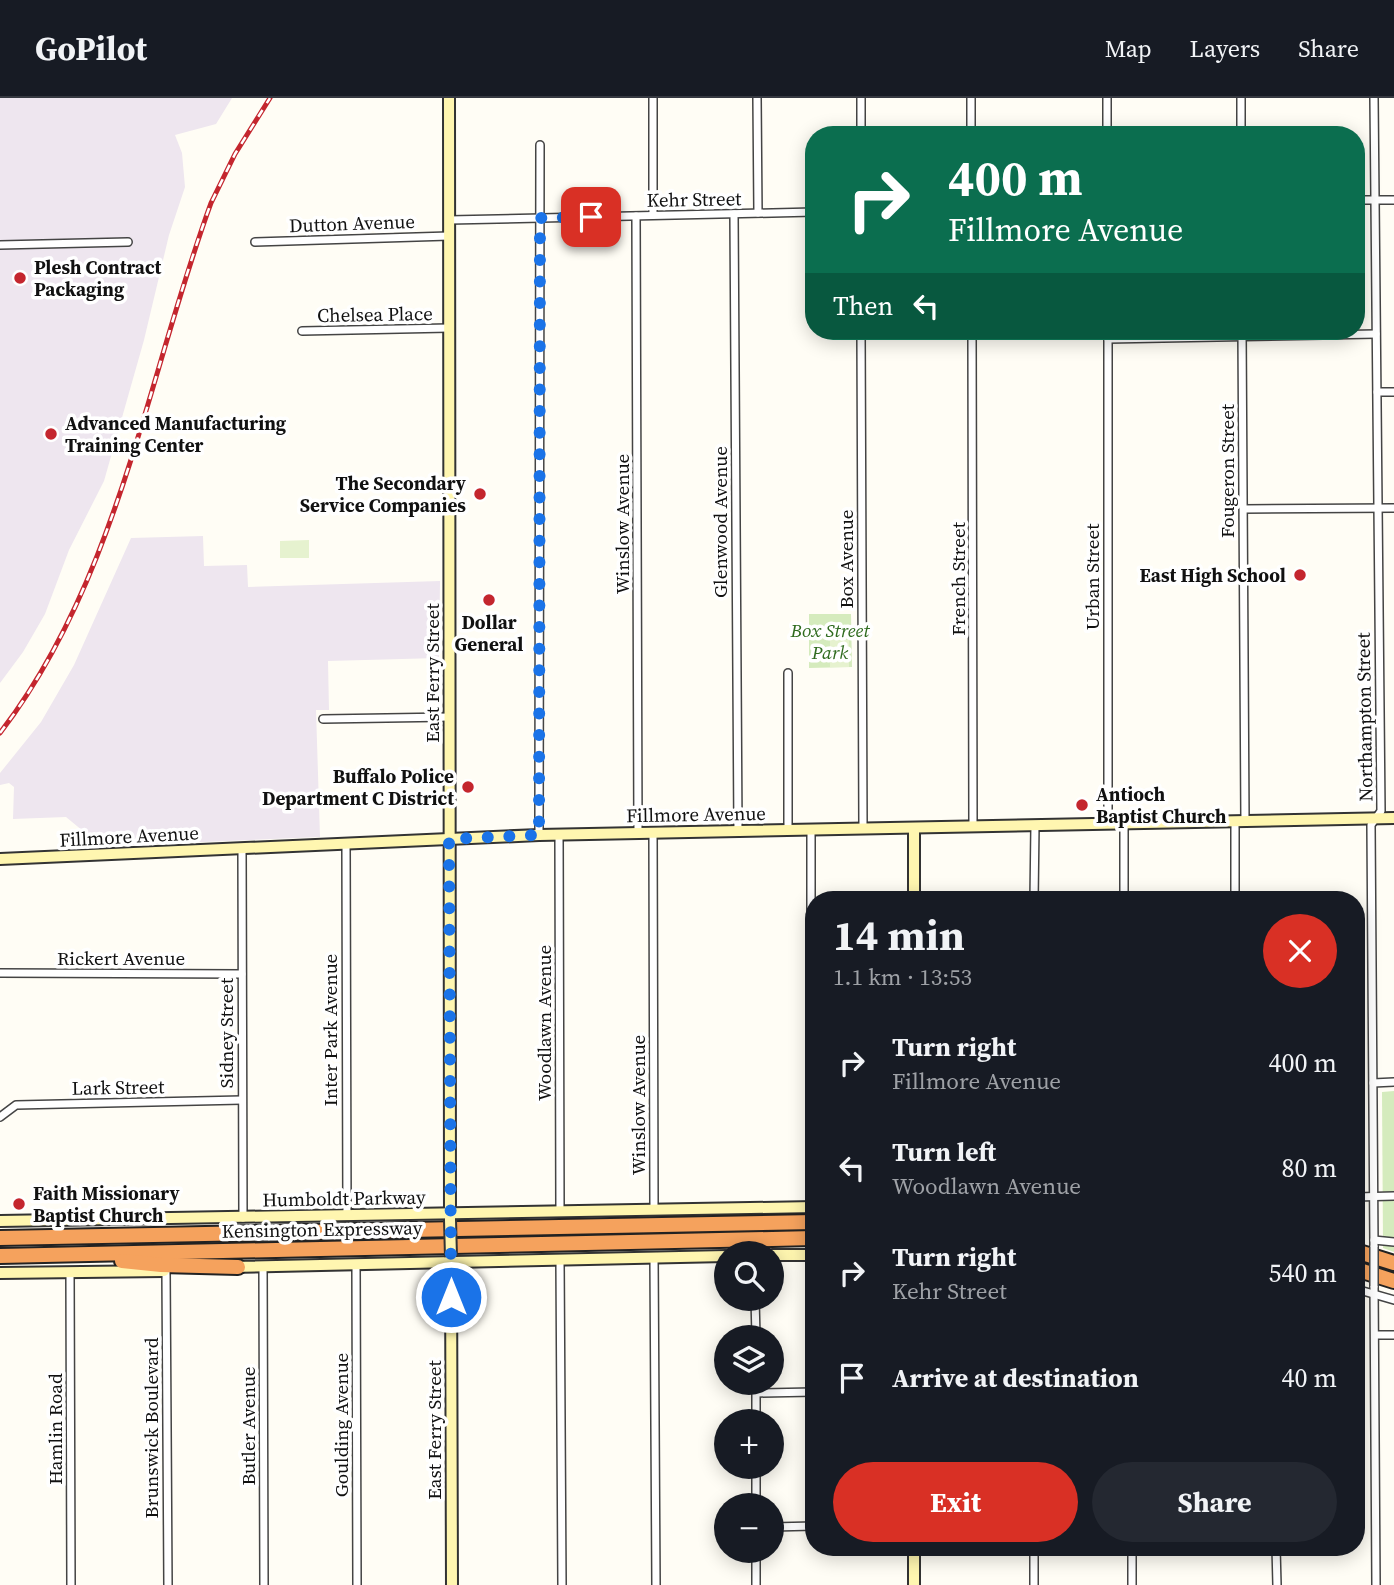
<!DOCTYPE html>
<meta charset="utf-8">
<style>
:root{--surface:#171b24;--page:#242831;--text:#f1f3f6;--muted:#9ea1a6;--line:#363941;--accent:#d93025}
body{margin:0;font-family:"Source Serif 4",serif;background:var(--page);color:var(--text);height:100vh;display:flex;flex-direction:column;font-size:26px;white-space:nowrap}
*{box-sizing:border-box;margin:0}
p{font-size:23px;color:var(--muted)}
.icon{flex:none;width:38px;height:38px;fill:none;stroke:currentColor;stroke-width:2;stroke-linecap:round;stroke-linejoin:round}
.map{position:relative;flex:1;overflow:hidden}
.side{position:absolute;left:805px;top:793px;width:560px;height:665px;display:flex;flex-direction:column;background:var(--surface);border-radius:28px;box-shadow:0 4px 18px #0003}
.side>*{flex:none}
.top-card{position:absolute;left:805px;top:28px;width:560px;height:214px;border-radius:28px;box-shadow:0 4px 18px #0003;background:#0b6e4f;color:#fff;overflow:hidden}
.controls{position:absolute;left:714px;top:1143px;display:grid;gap:14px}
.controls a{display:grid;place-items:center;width:70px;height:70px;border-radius:50%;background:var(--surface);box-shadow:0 4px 18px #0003;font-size:35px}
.pin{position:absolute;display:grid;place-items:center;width:60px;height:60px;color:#fff;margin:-30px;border-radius:14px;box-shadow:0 4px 10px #0006}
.me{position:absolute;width:77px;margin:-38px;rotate:0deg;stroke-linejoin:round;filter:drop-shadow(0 0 5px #0008)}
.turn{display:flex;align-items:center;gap:24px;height:147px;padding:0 28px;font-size:32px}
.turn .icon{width:91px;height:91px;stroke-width:2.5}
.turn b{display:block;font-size:49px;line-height:60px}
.then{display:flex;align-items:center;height:66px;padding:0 28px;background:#0003;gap:14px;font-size:26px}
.round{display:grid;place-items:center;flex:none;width:74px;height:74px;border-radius:37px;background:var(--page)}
.head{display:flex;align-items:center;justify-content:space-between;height:119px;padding:0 28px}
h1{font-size:42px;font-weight:700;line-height:52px}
.button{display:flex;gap:14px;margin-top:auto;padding:14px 28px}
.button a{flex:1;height:80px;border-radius:42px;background:var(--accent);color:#fff;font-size:28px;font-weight:700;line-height:80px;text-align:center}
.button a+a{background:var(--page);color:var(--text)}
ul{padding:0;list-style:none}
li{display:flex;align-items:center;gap:21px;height:105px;padding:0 28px}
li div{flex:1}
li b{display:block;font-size:26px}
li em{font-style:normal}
header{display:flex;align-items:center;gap:42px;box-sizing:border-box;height:98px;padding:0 35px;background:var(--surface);border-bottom:2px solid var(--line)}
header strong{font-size:33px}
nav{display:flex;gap:38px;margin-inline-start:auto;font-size:24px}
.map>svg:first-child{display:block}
.industrial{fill:#eee6ef}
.green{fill:#d5ebbd}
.pitch{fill:#e6f2cf}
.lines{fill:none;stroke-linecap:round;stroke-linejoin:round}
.street-casing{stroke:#444;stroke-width:10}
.secondary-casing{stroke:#333;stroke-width:14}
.highway-casing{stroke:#222;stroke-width:18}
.street{stroke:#fff;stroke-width:7}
.secondary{stroke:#fff6b0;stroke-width:10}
.highway{stroke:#f5a25d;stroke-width:14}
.rail-casing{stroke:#c4262e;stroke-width:5}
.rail{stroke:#fff;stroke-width:2.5;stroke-dasharray:8;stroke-linecap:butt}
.street-bridge-casing{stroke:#444;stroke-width:10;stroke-linecap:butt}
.secondary-bridge-casing{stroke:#333;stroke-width:14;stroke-linecap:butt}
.street-bridge{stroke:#fff;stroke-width:7}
.secondary-bridge{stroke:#fff6b0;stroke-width:10}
.route{stroke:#1a73e8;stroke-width:12;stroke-dasharray:0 21.6}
.poi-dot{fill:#c4262e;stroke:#fff;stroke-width:2.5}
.labels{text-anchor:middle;stroke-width:7;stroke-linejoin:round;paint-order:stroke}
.street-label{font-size:19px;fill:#111;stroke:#fff}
.poi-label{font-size:19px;font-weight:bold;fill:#111;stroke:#fff;text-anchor:start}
.park-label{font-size:19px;font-style:italic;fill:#2f6b1f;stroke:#fff}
</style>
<header>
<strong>GoPilot</strong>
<nav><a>Map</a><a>Layers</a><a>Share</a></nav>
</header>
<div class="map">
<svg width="1394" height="1487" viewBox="0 0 1394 1487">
<rect width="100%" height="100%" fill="#fffdf5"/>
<!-- industrial -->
<g class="industrial">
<polygon points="0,0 232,0 216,26 175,37 182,55 185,89 169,137 144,242 104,383 69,452 45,516 23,554 0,585"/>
<polygon points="203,438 204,468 247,467 248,489 440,483 439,560 328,563 329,612 316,612 320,739 86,749 83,733 66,719 13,721 14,689 9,685 0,687 0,675 41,624 74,567 131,440"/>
</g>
<!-- green -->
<g class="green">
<polygon points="809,516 851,516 852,569 809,570"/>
<polygon points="1394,993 1394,1154 1383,1150 1382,994"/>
</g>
<!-- pitch -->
<g class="pitch">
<polygon points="309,442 309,460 280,460 280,443"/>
<rect x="830" y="542" width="19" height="27"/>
</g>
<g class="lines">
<!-- street casing -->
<g class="street-casing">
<g id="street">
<polyline points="653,0 653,117"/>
<polyline points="757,0 758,115"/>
<polyline points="971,0 971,37"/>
<polyline points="1107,0 1107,37"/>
<polyline points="1241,0 1241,37"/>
<polyline points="1374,0 1381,713 1371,727 1374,1149"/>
<polyline points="861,37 861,0"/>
<polyline points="1356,102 1394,102"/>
<polyline points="734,116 738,733"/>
<polyline points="636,118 638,735"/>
<polyline points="449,122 814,114"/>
<polyline points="255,144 449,138"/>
<polyline points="0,147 128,144"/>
<polyline points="302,233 449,230"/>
<polyline points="861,233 863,730"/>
<polyline points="972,233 973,728"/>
<polyline points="1108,233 1108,725"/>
<polyline points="1242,233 1245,724"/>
<polyline points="1108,241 1376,236"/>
<polyline points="1377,294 1394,294"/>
<polyline points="1244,411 1394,410"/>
<polyline points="788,575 788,732"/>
<polyline points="323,621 450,619"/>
<polyline points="653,735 654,1111"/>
<polyline points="559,736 560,1114"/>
<polyline points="539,737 540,47"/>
<polyline points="346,746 347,1118"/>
<polyline points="242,750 243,1120"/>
<polyline points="1034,802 1035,727"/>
<polyline points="1124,802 1124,725"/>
<polyline points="1235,802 1235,724"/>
<polyline points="0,875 242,876"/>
<polyline points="1373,985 1394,984"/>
<polyline points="0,1019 16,1007 242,1002"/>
<polyline points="1356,1099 1394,1098"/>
<polyline points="811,1109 811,732"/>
<polyline points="1374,1142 1394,1144"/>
<polyline points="654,1159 656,1487"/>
<polyline points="560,1162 562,1487"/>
<polyline points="356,1166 357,1487"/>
<polyline points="263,1168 264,1487"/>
<polyline points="166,1173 168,1487"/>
<polyline points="70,1174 71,1487"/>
<polyline points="1374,1188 1376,1487"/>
<polyline points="1356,1191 1394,1202"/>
<polyline points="755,1200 756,1239"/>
<polyline points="1375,1237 1394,1237"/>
<polyline points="756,1284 756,1323"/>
<polyline points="756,1295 814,1294"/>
<polyline points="756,1368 756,1407"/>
<polyline points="772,1429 814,1428"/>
<polyline points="1034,1449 1034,1487"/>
<polyline points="1132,1449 1132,1487"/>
<polyline points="1276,1449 1277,1487"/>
<polyline points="756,1487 756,1452"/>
</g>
</g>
<!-- secondary casing -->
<g class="secondary-casing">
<g id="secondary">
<polyline points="449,0 450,1122"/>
<polyline points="0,761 539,737 1394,720"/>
<polyline points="914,802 914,730"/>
<polyline points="0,1123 814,1109"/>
<polyline points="772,1157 814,1157"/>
<polyline points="451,1159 452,1487"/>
<polyline points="232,1169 726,1158"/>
<polyline points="0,1175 164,1173"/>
<polyline points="914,1487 914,1449"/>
</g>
</g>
<!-- highway casing -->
<g class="highway-casing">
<g id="highway">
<polyline points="0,1140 814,1124"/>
<polyline points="1356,1153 1394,1165"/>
<polyline points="0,1158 814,1140"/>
<polyline points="122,1163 161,1167 238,1169"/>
<polyline points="1356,1171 1394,1183"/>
</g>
</g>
<!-- street -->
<use href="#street" class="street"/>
<!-- secondary -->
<use href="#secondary" class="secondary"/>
<!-- highway -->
<use href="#highway" class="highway"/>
<!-- rail casing -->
<g class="rail-casing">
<path id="rail" d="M0,635C118,481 146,283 211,105L235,56L270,0"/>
</g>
<!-- rail -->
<use href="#rail" class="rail"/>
<!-- street-bridge casing -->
<g class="street-bridge-casing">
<polyline id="street-bridge" points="1374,1149 1374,1188"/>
</g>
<!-- secondary-bridge casing -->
<g class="secondary-bridge-casing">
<polyline id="secondary-bridge" points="450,1122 451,1159"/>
</g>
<!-- street-bridge -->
<use href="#street-bridge" class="street-bridge"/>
<!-- secondary-bridge -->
<use href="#secondary-bridge" class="secondary-bridge"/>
</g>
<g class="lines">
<!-- route -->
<polyline class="route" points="451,1199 449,741 539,737 540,120 591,119"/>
</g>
<!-- markers -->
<g class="poi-dot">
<circle cx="20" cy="180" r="7"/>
<circle cx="51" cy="336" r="7"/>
<circle cx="480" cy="396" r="7"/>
<circle cx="1300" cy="477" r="7"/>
<circle cx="489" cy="502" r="7"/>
<circle cx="468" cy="689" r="7"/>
<circle cx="1082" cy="707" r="7"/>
<circle cx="19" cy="1106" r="7"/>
</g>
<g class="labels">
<!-- street labels -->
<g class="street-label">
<text transform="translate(694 101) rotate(-1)" y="7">Kehr Street</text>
<text transform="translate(352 125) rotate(-2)" y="7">Dutton Avenue</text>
<text transform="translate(375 216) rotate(-1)" y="7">Chelsea Place</text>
<text transform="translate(1227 373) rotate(-90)" y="7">Fougeron Street</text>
<text transform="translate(720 424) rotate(-90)" y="7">Glenwood Avenue</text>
<text transform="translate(622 426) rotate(-90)" y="7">Winslow Avenue</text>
<text transform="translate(846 461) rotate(-90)" y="7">Box Avenue</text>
<text transform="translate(1092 479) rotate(-90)" y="7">Urban Street</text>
<text transform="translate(958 481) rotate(-90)" y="7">French Street</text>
<text transform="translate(432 575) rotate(-90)" y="7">East Ferry Street</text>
<text transform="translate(1364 619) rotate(-91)" y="7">Northampton Street</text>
<text transform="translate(696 716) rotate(-1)" y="7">Fillmore Avenue</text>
<text transform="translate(129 738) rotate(-3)" y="7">Fillmore Avenue</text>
<text x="121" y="867">Rickert Avenue</text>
<text transform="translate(544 925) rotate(-90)" y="7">Woodlawn Avenue</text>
<text transform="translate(330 932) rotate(-90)" y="7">Inter Park Avenue</text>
<text transform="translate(226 935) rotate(-90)" y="7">Sidney Street</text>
<text transform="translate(118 989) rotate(-1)" y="7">Lark Street</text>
<text transform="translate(638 1007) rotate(-90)" y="7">Winslow Avenue</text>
<text transform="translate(344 1100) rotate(-1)" y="7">Humboldt Parkway</text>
<text transform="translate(322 1131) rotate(-1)" y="7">Kensington Expressway</text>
<text transform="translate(341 1327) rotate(-90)" y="7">Goulding Avenue</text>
<text transform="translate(248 1328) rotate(-90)" y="7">Butler Avenue</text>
<text transform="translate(151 1330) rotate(-90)" y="7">Brunswick Boulevard</text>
<text transform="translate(55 1331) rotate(-90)" y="7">Hamlin Road</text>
<text transform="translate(434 1332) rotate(-90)" y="7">East Ferry Street</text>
</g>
<!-- poi labels -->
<g class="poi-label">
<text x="34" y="176">Plesh Contract<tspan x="34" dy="22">Packaging</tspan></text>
<text x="65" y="332">Advanced Manufacturing<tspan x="65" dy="22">Training Center</tspan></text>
<text x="466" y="392" text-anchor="end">The Secondary<tspan x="466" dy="22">Service Companies</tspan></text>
<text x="1286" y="484" text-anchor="end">East High School</text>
<text x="489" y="531" text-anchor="middle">Dollar<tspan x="489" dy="22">General</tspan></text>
<text x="454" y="685" text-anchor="end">Buffalo Police<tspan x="454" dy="22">Department C District</tspan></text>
<text x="1096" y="703">Antioch<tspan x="1096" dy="22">Baptist Church</tspan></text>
<text x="33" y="1102">Faith Missionary<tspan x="33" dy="22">Baptist Church</tspan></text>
</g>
<!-- park labels -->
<g class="park-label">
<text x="830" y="539">Box Street<tspan x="830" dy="22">Park</tspan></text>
</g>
</g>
</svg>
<div class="controls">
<a><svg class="icon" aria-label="search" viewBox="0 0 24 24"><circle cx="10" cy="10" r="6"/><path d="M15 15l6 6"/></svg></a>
<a><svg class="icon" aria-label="layers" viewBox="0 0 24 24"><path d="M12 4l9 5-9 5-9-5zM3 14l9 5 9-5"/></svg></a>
<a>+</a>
<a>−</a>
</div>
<div class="pin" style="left:591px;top:119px;background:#d93025"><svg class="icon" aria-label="arrive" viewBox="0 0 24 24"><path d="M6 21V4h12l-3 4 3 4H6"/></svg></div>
<svg class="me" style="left:451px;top:1199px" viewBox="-20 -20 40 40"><circle r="17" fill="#1a73e8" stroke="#fff" stroke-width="3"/><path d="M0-11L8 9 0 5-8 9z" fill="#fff"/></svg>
<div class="top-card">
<div class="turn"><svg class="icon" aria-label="right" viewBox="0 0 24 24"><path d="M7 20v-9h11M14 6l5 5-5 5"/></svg><div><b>400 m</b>Fillmore Avenue</div></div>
<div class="then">Then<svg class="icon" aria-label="left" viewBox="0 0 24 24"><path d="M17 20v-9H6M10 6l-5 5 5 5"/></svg></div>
</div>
<section class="side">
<div class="head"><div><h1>14 min</h1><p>1.1 km · 13:53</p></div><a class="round" style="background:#d93025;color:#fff"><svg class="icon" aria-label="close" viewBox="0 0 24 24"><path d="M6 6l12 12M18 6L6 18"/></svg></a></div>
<ul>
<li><svg class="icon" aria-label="right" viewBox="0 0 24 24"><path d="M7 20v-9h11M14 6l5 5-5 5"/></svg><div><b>Turn right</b><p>Fillmore Avenue</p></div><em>400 m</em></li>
<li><svg class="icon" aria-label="left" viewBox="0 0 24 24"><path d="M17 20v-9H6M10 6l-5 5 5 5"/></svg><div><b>Turn left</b><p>Woodlawn Avenue</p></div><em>80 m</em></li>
<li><svg class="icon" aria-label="right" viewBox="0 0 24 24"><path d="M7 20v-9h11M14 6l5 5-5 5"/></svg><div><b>Turn right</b><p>Kehr Street</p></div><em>540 m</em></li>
<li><svg class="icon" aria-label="arrive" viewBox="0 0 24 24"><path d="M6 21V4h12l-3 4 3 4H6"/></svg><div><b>Arrive at destination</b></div><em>40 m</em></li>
</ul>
<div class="button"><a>Exit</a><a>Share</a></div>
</section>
</div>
